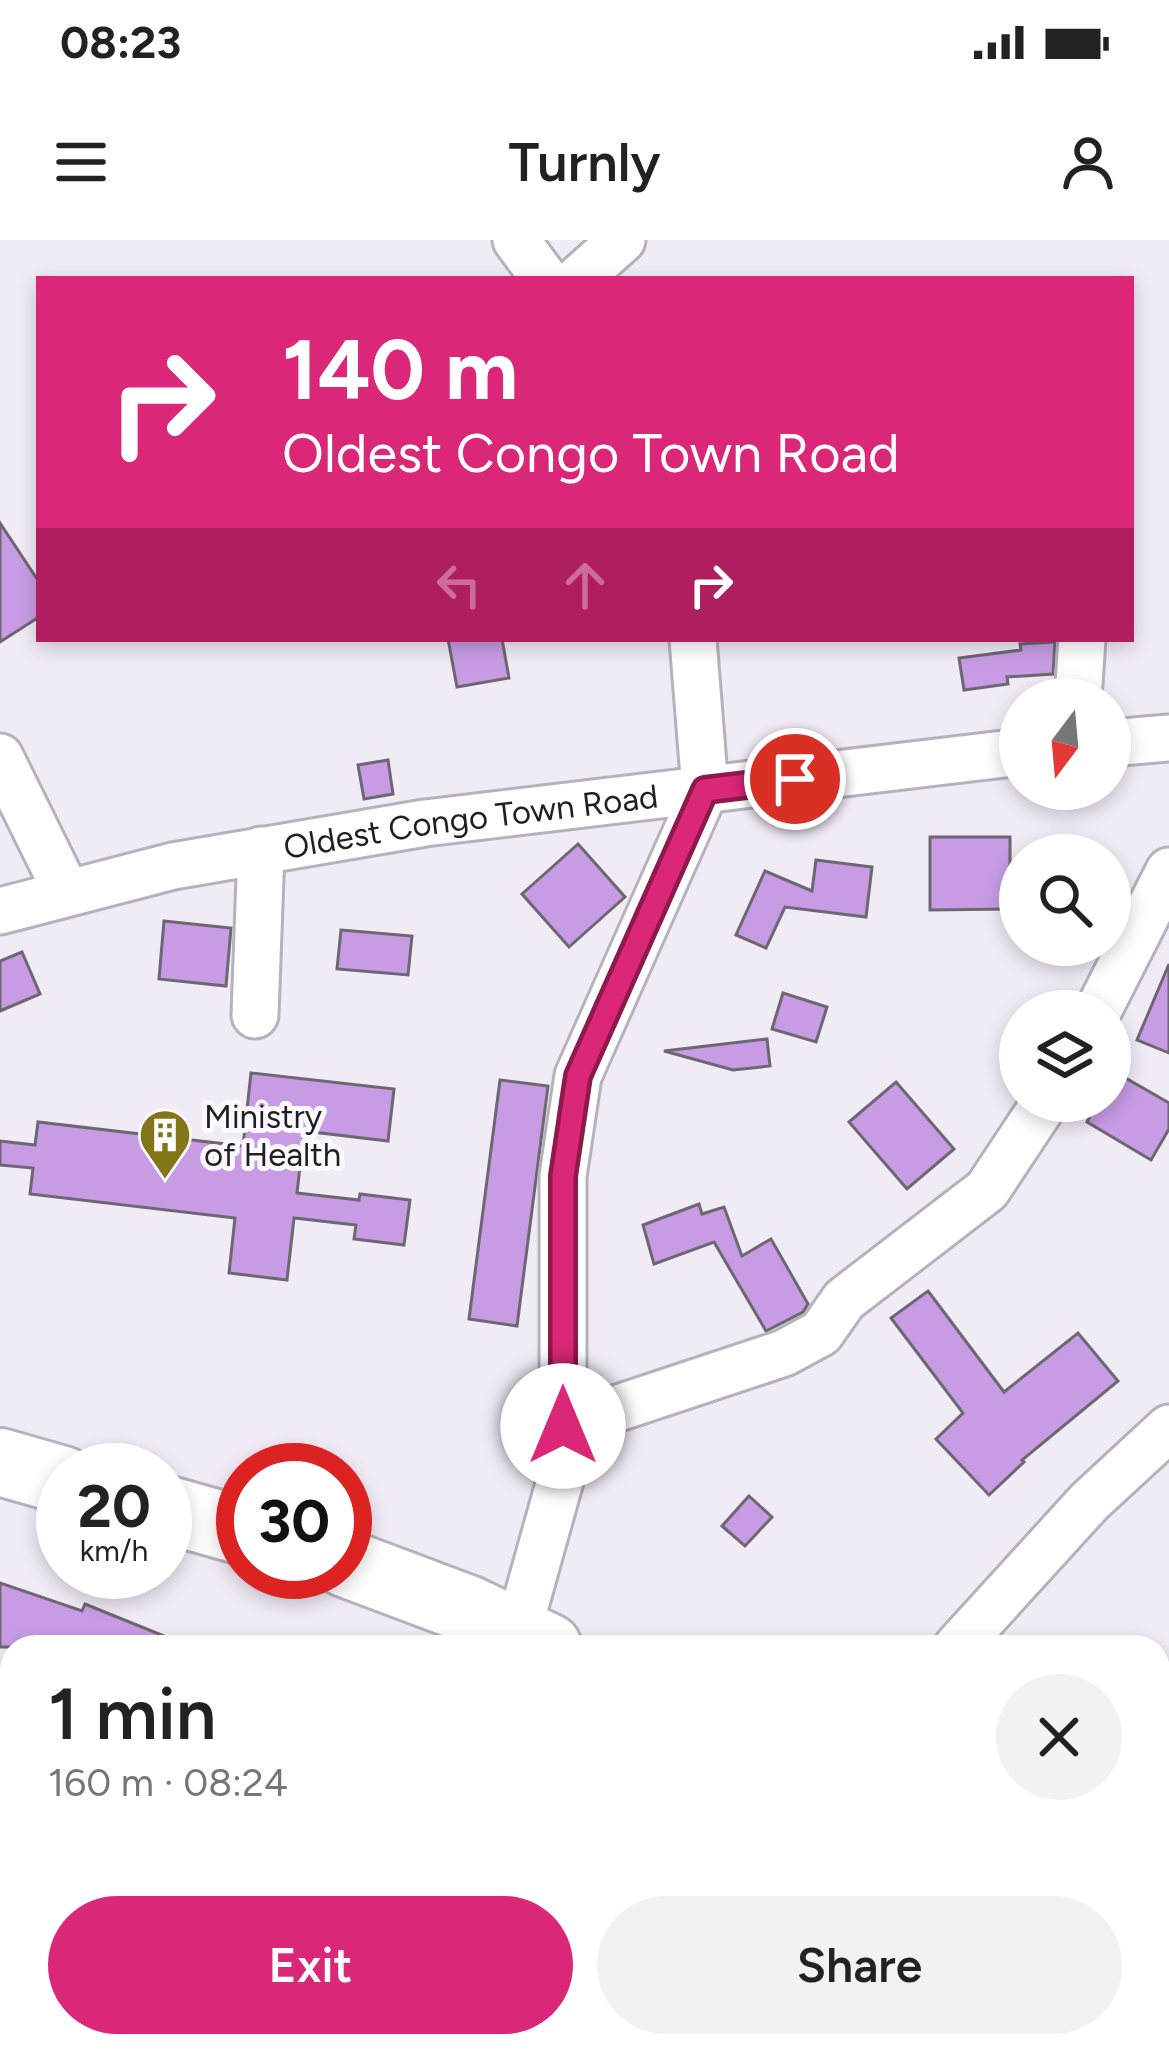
<!DOCTYPE html>
<meta charset="utf-8">
<style>
:root{--surface:#fff;--page:#f2f2f2;--text:#222;--muted:#767676;--accent:#db2777}
body{margin:0;font-family:Figtree,sans-serif;background:var(--page);color:var(--text);height:100vh;display:flex;flex-direction:column;font-size:45px;white-space:nowrap}
*{box-sizing:border-box;margin:0}
p{font-size:39px;color:var(--muted)}
.icon{flex:none;width:66px;height:66px;fill:none;stroke:currentColor;stroke-width:2;stroke-linecap:round;stroke-linejoin:round}
.map{position:relative;flex:1;overflow:hidden}
.details{position:absolute;left:0px;top:1395px;width:1170px;height:423px;display:flex;flex-direction:column;background:var(--surface);border-radius:36px 36px 0 0;box-shadow:0 6px 18px #0003}
.details>*{flex:none}
.top-card{position:absolute;left:36px;top:36px;width:1098px;height:366px;border-radius:0px;box-shadow:0 6px 18px #0003;background:#db2777;color:#fff;overflow:hidden}
.needle{width:78px;rotate:196deg}
.controls{position:absolute;left:999px;top:438px;display:grid;gap:24px}
.controls a{display:grid;place-items:center;width:132px;height:132px;border-radius:50%;background:var(--surface);box-shadow:0 6px 18px #0003;font-size:60px}
.speed{position:absolute;left:36px;top:1203px;display:flex;gap:24px;font-size:60px;font-weight:700;text-align:center}
.speed>*{display:grid;place-content:center;width:156px;height:156px;border-radius:50%;background:var(--surface);box-shadow:0 6px 18px #0003;line-height:1}
.speed small{font-size:30px;font-weight:400}
.speed .limit{border:18px solid #d22;background:#fff;color:#111}
.pin{position:absolute;display:grid;place-items:center;width:102px;height:102px;color:#fff;margin:-51px;border:6px solid #fff;border-radius:50%;box-shadow:0 3px 12px #0007}
.me{position:absolute;width:132px;margin:-66px;rotate:0deg;stroke-linejoin:round;filter:drop-shadow(0 0 9px #0008)}
.turn{display:flex;align-items:center;gap:42px;height:252px;padding:0 48px;font-size:54px}
.turn .icon{width:156px;height:156px;stroke-width:2.5}
.turn b{display:block;font-size:84px;line-height:102px}
.lanes{display:flex;align-items:center;height:114px;padding:0 48px;background:#0003;justify-content:center;gap:60px;direction:ltr}
.lanes .off{opacity:.35}
.round{display:grid;place-items:center;flex:none;width:126px;height:126px;border-radius:63px;background:var(--page)}
.overview{display:flex;align-items:center;justify-content:space-between;height:204px;padding:0 48px}
h1{font-size:72px;font-weight:600;line-height:90px}
.primary-button{display:flex;gap:24px;margin-top:auto;padding:24px 48px}
.primary-button a{flex:1;height:138px;border-radius:72px;background:var(--accent);color:#fff;font-size:48px;font-weight:600;line-height:138px;text-align:center}
.primary-button a+a{background:var(--page);color:var(--text)}
.status{display:flex;justify-content:space-between;align-items:center;height:84px;padding:0 60px;background:var(--surface);direction:ltr}
.status svg{height:33px;fill:currentColor}
header{display:flex;justify-content:space-between;align-items:center;height:156px;padding:0 48px;background:var(--surface);font-size:54px;font-weight:600}
.map>svg:first-child{display:block}
.building{fill:#c79ce4;stroke:#6c6771;stroke-width:3}
.lines{fill:none;stroke-linecap:round;stroke-linejoin:round}
.minor-casing{stroke:#b7b1bc;stroke-width:51}
.highway-casing{stroke:#b7b1bc;stroke-width:72}
.minor{stroke:#fff;stroke-width:45}
.highway{stroke:#fff;stroke-width:66}
.route-casing{stroke:#8e194d;stroke-width:30}
.route{stroke:#db2777;stroke-width:21}
.labels{text-anchor:middle;stroke-width:10;stroke-linejoin:round;paint-order:stroke}
.street-label{font-size:33px;fill:#211f23;stroke:#fcfafe}
.poi-label{font-size:33px;fill:#211f23;stroke:#fcfafe;text-anchor:start}
</style>
<div class="status"><b>08:23</b><svg viewBox="0 0 49 12"><path d="M0 12V9h3v3zM5 12V6h3v6zM10 12V3h3v9zM15 12V0h3v12zM26 1h20v11H26zM47 4h2v5h-2z"/></svg></div>
<header><svg class="icon" aria-label="menu" viewBox="0 0 24 24"><path d="M4 6h16M4 12h16M4 18h16"/></svg>Turnly<svg class="icon" aria-label="person" viewBox="0 0 24 24"><circle cx="12" cy="8" r="4"/><path d="M4 21q1-7 8-7t8 7"/></svg></header>
<div class="map">
<svg width="1169" height="1816" viewBox="0 0 1169 1816">
<rect width="100%" height="100%" fill="#f1ebf6"/>
<!-- building -->
<g class="building">
<polygon points="0,283 39,342 39,377 0,402"/>
<polygon points="448,399 502,399 509,438 457,447"/>
<polygon points="1055,402 1053,434 1007,437 1008,444 964,450 959,418 1021,410 1020,404"/>
<polygon points="388,520 393,554 364,559 358,525"/>
<polygon points="930,597 1010,597 1010,669 930,670"/>
<polygon points="578,604 625,657 569,707 522,654"/>
<polygon points="816,620 872,627 866,677 785,667 766,708 736,695 765,631 812,651"/>
<polygon points="164,681 231,688 226,746 159,739"/>
<polygon points="341,690 412,696 408,735 337,729"/>
<polygon points="22,712 40,754 0,771 0,721"/>
<polygon points="1169,724 1169,813 1137,800"/>
<polygon points="783,753 827,767 816,802 772,789"/>
<polygon points="767,799 770,826 733,830 664,811"/>
<polygon points="1110,829 1169,863 1169,889 1151,920 1087,882 1099,861 1110,861"/>
<polygon points="251,833 394,849 388,901 304,891 297,953 359,960 360,954 410,960 404,1005 354,999 356,985 294,978 287,1040 229,1033 235,978 30,954 33,928 0,925 0,901 35,905 38,882 243,906"/>
<polygon points="500,840 548,846 517,1086 469,1079"/>
<polygon points="896,842 954,909 907,949 849,882"/>
<polygon points="699,964 702,974 724,967 742,1016 771,999 808,1064 803,1072 766,1091 714,1002 654,1024 643,985"/>
<polygon points="928,1051 1004,1152 1078,1093 1118,1141 1022,1220 1024,1222 989,1255 936,1199 963,1173 891,1078"/>
<polygon points="749,1256 772,1277 745,1306 722,1286"/>
<polygon points="0,1343 82,1371 85,1364 191,1407 0,1407"/>
</g>
<g class="lines">
<!-- minor casing -->
<g class="minor-casing">
<g id="minor">
<polyline points="516,0 545,39"/>
<polyline points="578,39 622,0"/>
<polyline points="1078,459 1082,399"/>
<polyline points="1110,503 1169,498"/>
<polyline points="0,517 67,653"/>
<path id="s1" d="M0,671L173,626L425,583L1020,512"/>
<polyline points="1098,771 1169,631"/>
<polyline points="255,775 261,610"/>
<polyline points="564,1186 784,1113 821,1093 844,1060 987,950 1046,861"/>
<polyline points="518,1391 563,1230 563,936 578,836 705,550 693,399"/>
<polyline points="957,1407 1089,1262 1169,1188"/>
<polyline points="1158,1533 1169,1521"/>
<polyline points="417,1816 418,1806"/>
</g>
</g>
<!-- highway casing -->
<g class="highway-casing">
<g id="highway">
<polyline points="0,1222 63,1240"/>
<polyline points="165,1269 243,1291"/>
<polyline points="345,1323 470,1370 548,1407"/>
<polyline points="1158,1727 1169,1734"/>
</g>
</g>
<!-- minor -->
<use href="#minor" class="minor"/>
<!-- highway -->
<use href="#highway" class="highway"/>
</g>
<g class="lines">
<!-- route casing -->
<g class="route-casing">
<polyline id="route" points="563,1186 563,936 578,836 705,550 795,539"/>
</g>
<!-- route -->
<use href="#route" class="route"/>
</g>
<!-- icons -->
<defs>
<g id="building-pin" transform="scale(2.7)"><path d="M0 17L-7.5 6A9.5 9.5 0 1 1 7.5 6Z" fill="#827619" stroke="#fcfafe"/><path d="M-4-6H4V6H1V3H-1V6H-4ZM-2.5-4.3h1.7v1.8h-1.7ZM.8-4.3h1.7v1.8H.8ZM-2.5-1h1.7V.8h-1.7ZM.8-1h1.7V.8H.8Z" fill="#fff"/></g>
</defs>
<g fill-rule="evenodd">
<use href="#building-pin" x="165" y="895"/>
</g>
<g class="labels">
<!-- street labels -->
<g class="street-label">
<text dy="12" stroke="none"><textPath href="#s1" startOffset="480">Oldest Congo Town Road</textPath></text>
</g>
<!-- poi labels -->
<g class="poi-label">
<text x="204" y="888">Ministry<tspan x="204" dy="38">of Health</tspan></text>
</g>
</g>
</svg>
<div class="controls">
<a><svg class="needle" viewBox="-14 -14 28 28"><path d="M0-13l5 13h-10z" fill="#e53935"/><path d="M0 13l5-13h-10z" fill="#767676"/></svg></a>
<a><svg class="icon" aria-label="search" viewBox="0 0 24 24"><circle cx="10" cy="10" r="6"/><path d="M15 15l6 6"/></svg></a>
<a><svg class="icon" aria-label="layers" viewBox="0 0 24 24"><path d="M12 4l9 5-9 5-9-5zM3 14l9 5 9-5"/></svg></a>
</div>
<div class="speed"><div>20<small>km/h</small></div><div class="limit">30</div></div>
<div class="pin" style="left:795px;top:539px;background:#d93025"><svg class="icon" aria-label="arrive" viewBox="0 0 24 24"><path d="M6 21V4h12l-3 4 3 4H6"/></svg></div>
<svg class="me" style="left:563px;top:1186px" viewBox="-20 -20 40 40"><circle r="19" fill="#fff"/><path d="M0-13L10 11 0 6-10 11z" fill="#db2777"/></svg>
<div class="top-card">
<div class="turn"><svg class="icon" aria-label="right" viewBox="0 0 24 24"><path d="M7 20v-9h11M14 6l5 5-5 5"/></svg><div><b>140 m</b>Oldest Congo Town Road</div></div>
<div class="lanes"><svg class="icon off" aria-label="left" viewBox="0 0 24 24"><path d="M17 20v-9H6M10 6l-5 5 5 5"/></svg><svg class="icon off" aria-label="ahead" viewBox="0 0 24 24"><path d="M12 20V5M6 11l6-6 6 6"/></svg><svg class="icon" aria-label="right" viewBox="0 0 24 24"><path d="M7 20v-9h11M14 6l5 5-5 5"/></svg></div>
</div>
<section class="details">
<div class="overview"><div><h1>1 min</h1><p>160 m · 08:24</p></div><a class="round"><svg class="icon" aria-label="close" viewBox="0 0 24 24"><path d="M6 6l12 12M18 6L6 18"/></svg></a></div>
<div class="primary-button"><a>Exit</a><a>Share</a></div>
</section>
</div>
